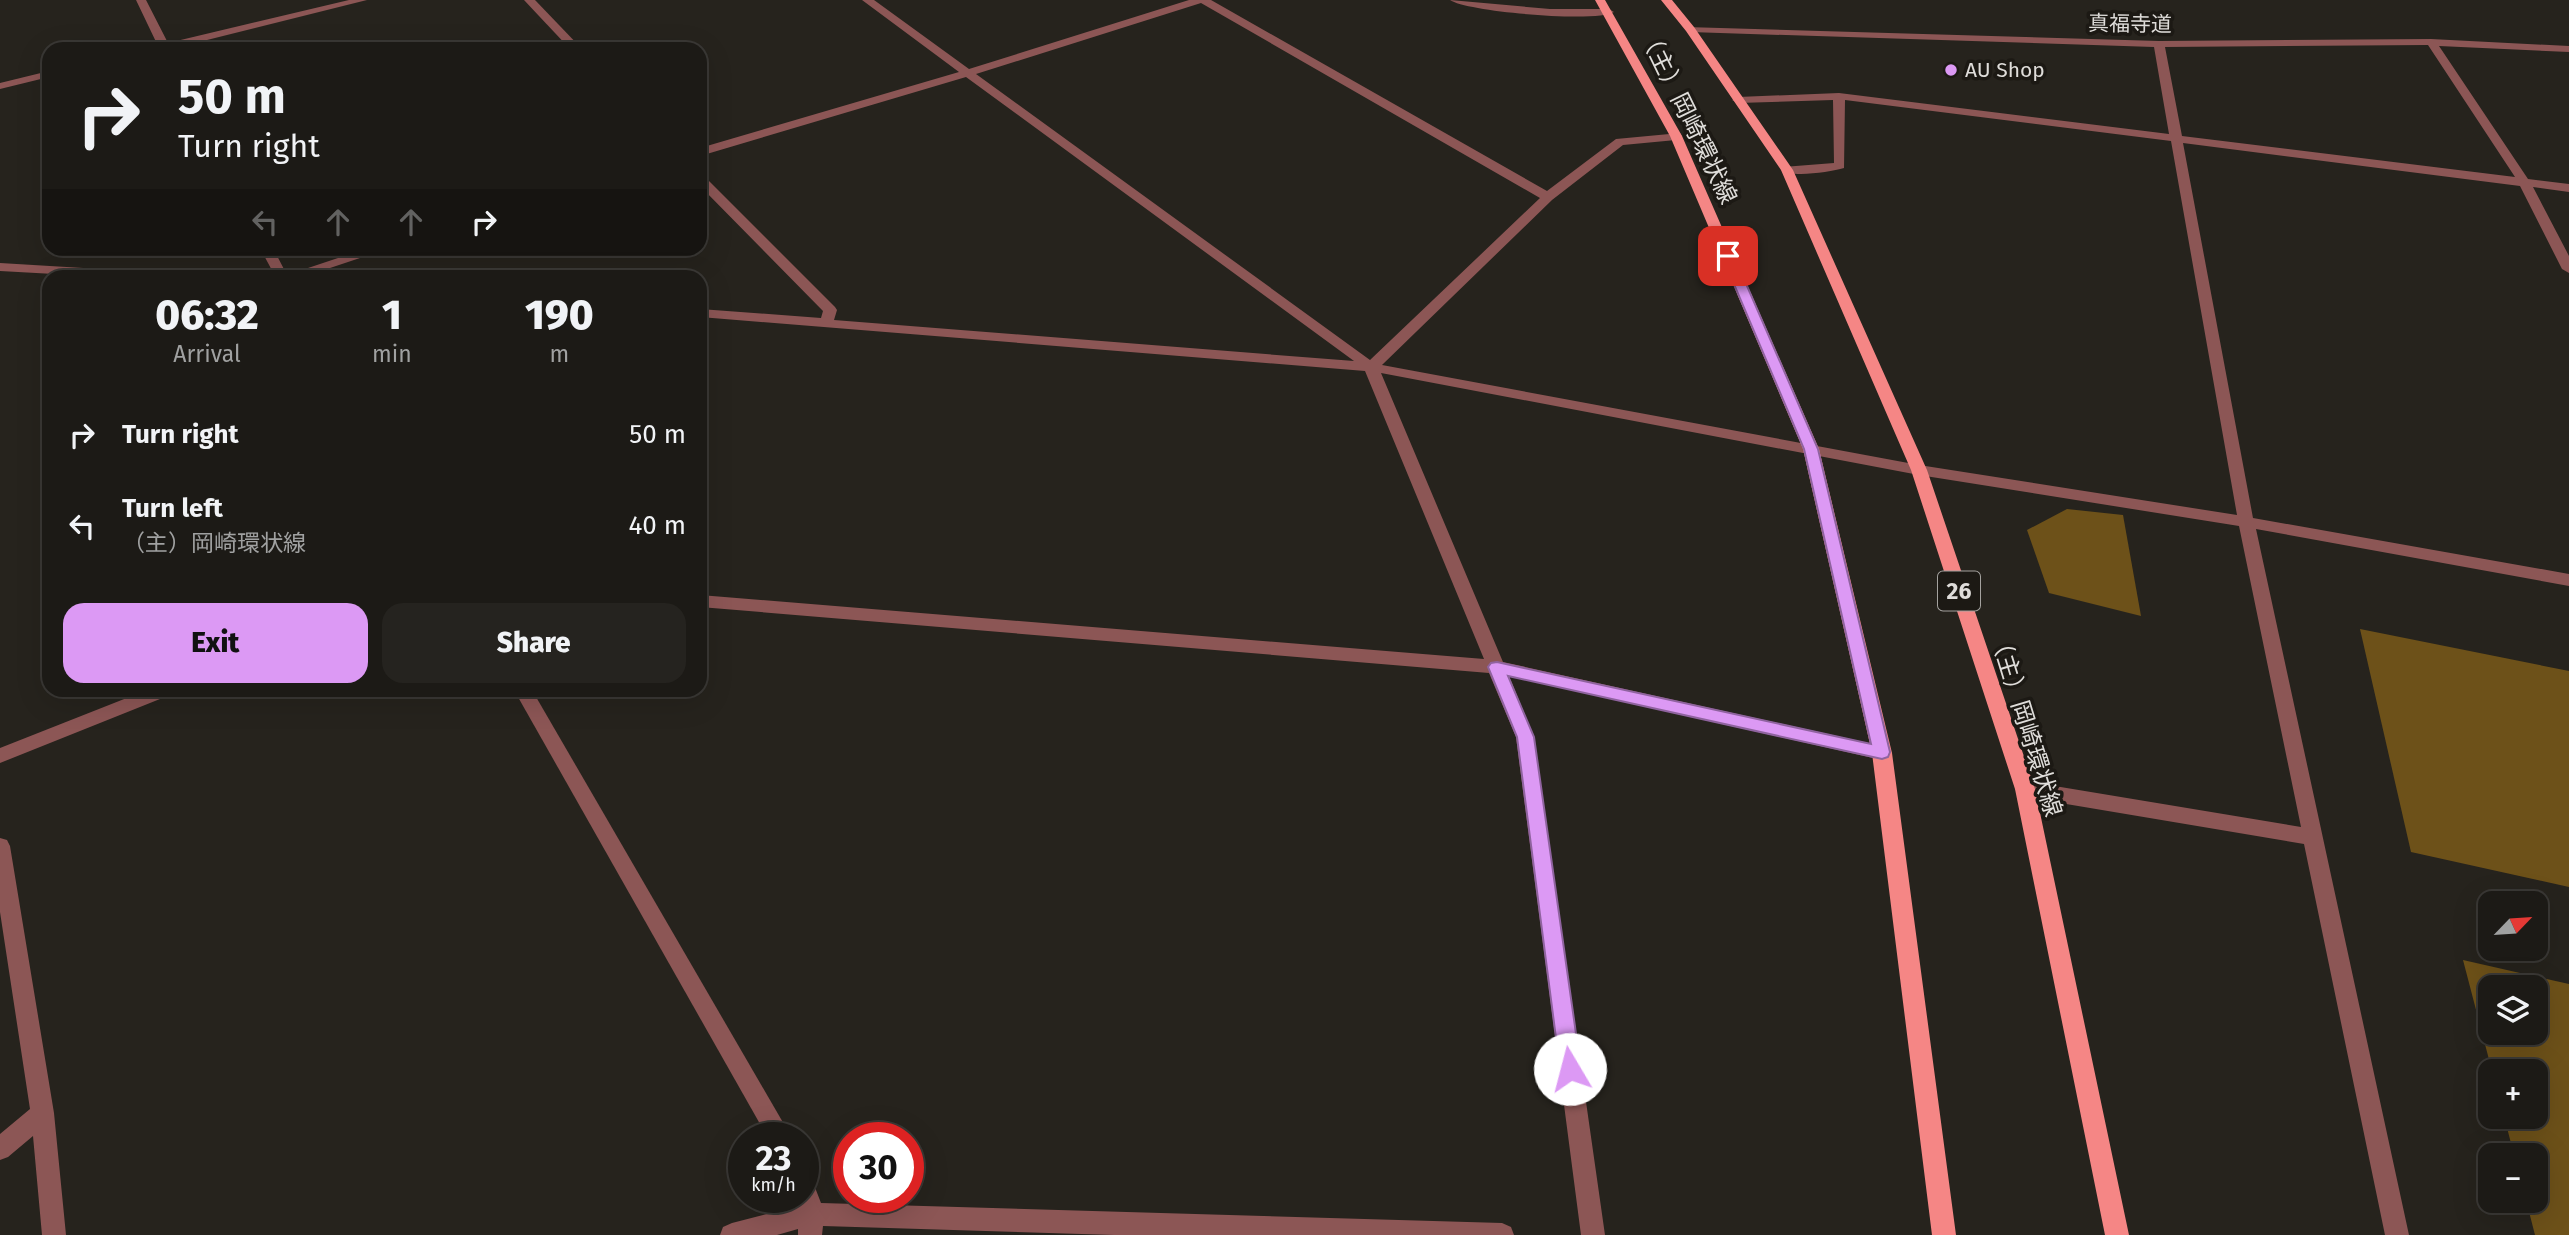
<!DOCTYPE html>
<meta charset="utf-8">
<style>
:root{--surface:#1c1a16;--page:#25231f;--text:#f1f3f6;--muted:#a0a1a1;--line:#3a3835;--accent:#dc99f4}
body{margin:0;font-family:"Fira Sans","Noto Sans JP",sans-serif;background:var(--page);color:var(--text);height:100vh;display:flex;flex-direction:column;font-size:26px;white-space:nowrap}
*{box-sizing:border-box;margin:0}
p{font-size:23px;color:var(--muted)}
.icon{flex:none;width:38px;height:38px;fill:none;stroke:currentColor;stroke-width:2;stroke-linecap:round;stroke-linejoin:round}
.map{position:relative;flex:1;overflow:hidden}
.drawer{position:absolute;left:42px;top:270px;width:665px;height:427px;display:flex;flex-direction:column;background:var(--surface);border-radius:21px;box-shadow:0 7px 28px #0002,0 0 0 2px var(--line)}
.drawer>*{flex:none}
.banner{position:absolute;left:42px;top:42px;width:665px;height:214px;border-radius:21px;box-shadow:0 7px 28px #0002,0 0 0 2px var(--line);background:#1c1a16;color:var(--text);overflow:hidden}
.needle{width:46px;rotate:65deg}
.tools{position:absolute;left:2478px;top:891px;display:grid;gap:14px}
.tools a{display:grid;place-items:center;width:70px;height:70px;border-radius:14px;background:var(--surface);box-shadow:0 7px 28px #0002,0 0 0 2px var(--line);font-size:35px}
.speed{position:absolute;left:728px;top:1122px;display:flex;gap:14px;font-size:35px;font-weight:700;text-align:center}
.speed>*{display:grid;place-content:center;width:91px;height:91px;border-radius:50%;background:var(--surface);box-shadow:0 7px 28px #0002,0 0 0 2px var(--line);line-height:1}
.speed small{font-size:18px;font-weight:400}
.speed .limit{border:10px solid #d22;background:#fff;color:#111}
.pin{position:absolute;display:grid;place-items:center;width:60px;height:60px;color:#fff;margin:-30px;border-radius:14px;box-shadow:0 4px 10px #0006}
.me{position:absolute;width:77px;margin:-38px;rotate:352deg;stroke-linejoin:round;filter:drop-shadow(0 0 5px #0008)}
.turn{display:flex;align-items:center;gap:24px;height:147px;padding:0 21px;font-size:32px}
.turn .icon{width:91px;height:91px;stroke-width:2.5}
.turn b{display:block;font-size:49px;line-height:60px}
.lanes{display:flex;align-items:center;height:66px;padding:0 21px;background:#0003;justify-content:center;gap:35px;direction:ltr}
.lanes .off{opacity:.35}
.eta{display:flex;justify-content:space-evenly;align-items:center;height:119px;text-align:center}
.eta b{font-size:42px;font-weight:800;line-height:49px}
.button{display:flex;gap:14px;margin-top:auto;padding:14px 21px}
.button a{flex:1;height:80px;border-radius:21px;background:var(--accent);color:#111;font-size:28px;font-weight:800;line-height:80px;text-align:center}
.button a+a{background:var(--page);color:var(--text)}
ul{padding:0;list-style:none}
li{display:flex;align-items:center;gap:21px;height:91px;padding:0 21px}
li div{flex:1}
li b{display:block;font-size:26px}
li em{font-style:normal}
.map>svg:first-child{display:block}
.building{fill:#6d5119;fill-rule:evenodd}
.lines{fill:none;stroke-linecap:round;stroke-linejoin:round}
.minor{fill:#8c5655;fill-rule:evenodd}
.major{fill:#f58685;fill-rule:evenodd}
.route{fill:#dc99f4;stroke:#8f639f;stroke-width:2}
.poi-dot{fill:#dc99f4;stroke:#1c1914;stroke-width:2.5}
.labels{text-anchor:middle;stroke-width:7;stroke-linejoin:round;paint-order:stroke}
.far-street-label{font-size:21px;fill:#dfddda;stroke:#1c1914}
.far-poi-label{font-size:21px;fill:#dfddda;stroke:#1c1914;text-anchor:start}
.shield{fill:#1c1914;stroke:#a4a29f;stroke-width:2}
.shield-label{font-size:23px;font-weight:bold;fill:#dfddda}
.street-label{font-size:24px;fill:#dfddda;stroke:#1c1914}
</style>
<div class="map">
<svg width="2569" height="1235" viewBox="0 0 2569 1235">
<rect width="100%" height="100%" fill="#26231d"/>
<!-- building -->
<g class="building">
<polygon points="2067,509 2123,515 2141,616 2049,593 2027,530"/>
<polygon points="2360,629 2569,671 2569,887 2411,852"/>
<path d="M2463,960L2569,984V1235H2535L2526,1200H2536V1155H2514L2504,1116H2536V1071H2492ZM2490,987H2536V1032H2490Z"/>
</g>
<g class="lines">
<!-- minor -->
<g class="minor">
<polygon points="136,0 146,0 168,43 349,0 367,0 171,49 151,49 158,46"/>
<polygon points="524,0 535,0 582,49 570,49"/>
<path d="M862,0H874L969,69L1189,0H1211L1547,191L1616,139L1680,133L1682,136L1676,140L1623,145L1552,200L1382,365L1919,465L2237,515L2171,141L1845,100L1844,168C1830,172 1792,178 1781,170L1783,167L1834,163L1833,100L1738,103L1732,100L1738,97L1839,93L2169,134L2154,47L1690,32L1685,29L1686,27L2159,41L2431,39L2569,46V52L2439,46L2528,179L2569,184V192L2533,187L2569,256V273L2562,269L2520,186L2183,143L2253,518L2569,574V586L2256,529L2409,1235H2385L2304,844L2025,797L2018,794L2015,789L2018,784L2025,781L2301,827L2239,526L1919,475L1381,373L1503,662L1882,746L1889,748L1892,753L1889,758L1882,760L1509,676L1534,737L1605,1235H1581L1516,737L1489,673L700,607V595L1484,659L1365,371L700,317V309L821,318L823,311L700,186V175L704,176L835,307L837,310L834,320L1354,361L966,77L700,156V148L959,72ZM1201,3L1540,198L1370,360L976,74ZM2428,45L2515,177L2182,136L2165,47Z"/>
<path d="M1450,0L1550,9H1609L1614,12C1598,23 1467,12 1450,0Z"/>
<polygon points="49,71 49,77 0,89 0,83"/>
<polygon points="260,248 273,248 287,275 368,248 390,248 306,276 275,276"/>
<polygon points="0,263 150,272 157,276 90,276 0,271"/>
<polygon points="147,690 173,690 170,695 0,763 0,748"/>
<polygon points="514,690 532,690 792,1138 768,1138"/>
<polygon points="0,838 7,840 10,846 54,1113 66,1235 42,1235 33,1136 8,1157 0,1160 0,1134 30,1109 0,912"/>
<polygon points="803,1174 811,1177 821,1203 1502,1223 1511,1227 1514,1235 1114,1235 823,1226 822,1235 798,1235 798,1229 777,1235 720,1235 723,1227 732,1223 797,1206 795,1197 803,1197"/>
</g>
<!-- major -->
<g class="major">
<polygon points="1595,0 1605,0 1682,136 1819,449 1892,753 1956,1235 1932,1235 1872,753 1803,449 1670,136"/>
<polygon points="1661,0 1672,0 1694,27 1793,170 1927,470 2035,789 2129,1235 2105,1235 2015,789 1911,470 1781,170 1686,31"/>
</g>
</g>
<!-- route -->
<polygon class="route" points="1728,253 1734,256 1818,449 1890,752 1888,757 1882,759 1508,676 1534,737 1581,1069 1578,1075 1570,1078 1563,1075 1560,1069 1517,737 1488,667 1491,663 1497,662 1871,744 1804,449 1722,256"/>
<!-- markers -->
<circle class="poi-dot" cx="1951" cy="70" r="7"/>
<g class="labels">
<!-- far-street labels -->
<g class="far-street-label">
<text transform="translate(2130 24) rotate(1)" y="7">真福寺道</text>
</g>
<!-- far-poi labels -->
<g class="far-poi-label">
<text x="1965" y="77">AU Shop</text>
</g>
<!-- shield labels -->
<rect class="shield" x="1938" y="571.5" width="42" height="39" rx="5"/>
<g class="shield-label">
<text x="1959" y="599">26</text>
</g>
<!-- street labels -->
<g class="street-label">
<text transform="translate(1688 116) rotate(64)" y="8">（主）岡崎環状線</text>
<text transform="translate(2026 724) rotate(73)" y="8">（主）岡崎環状線</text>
</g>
</g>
</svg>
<div class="tools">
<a><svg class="needle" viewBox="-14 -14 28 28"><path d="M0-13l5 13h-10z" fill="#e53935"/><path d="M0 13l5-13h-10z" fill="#a0a1a1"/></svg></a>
<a><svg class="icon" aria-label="layers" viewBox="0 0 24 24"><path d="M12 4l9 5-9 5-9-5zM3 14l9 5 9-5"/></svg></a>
<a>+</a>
<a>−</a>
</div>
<div class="speed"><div>23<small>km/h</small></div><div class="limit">30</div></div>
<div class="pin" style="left:1728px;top:256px;background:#d93025"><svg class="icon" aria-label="arrive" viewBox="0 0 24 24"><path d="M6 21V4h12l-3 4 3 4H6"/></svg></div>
<svg class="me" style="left:1570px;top:1069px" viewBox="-20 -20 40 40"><circle r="19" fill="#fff"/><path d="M0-13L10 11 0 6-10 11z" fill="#dc99f4"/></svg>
<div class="banner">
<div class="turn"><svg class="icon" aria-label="right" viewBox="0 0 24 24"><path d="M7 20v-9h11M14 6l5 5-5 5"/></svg><div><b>50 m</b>Turn right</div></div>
<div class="lanes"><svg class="icon off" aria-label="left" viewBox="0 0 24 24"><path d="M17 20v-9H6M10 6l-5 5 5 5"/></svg><svg class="icon off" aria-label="ahead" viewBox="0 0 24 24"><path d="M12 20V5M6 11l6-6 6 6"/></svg><svg class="icon off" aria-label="ahead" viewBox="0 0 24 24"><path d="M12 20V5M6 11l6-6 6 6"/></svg><svg class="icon" aria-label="right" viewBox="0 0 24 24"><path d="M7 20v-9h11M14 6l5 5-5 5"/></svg></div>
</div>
<section class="drawer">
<div class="eta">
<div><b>06:32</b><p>Arrival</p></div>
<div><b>1</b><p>min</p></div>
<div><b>190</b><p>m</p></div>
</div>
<ul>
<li><svg class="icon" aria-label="right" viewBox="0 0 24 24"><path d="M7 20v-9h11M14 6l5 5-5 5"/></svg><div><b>Turn right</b></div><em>50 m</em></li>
<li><svg class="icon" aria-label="left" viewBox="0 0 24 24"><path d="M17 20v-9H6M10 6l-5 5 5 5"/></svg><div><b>Turn left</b><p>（主）岡崎環状線</p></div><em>40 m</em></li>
</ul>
<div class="button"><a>Exit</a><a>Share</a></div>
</section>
</div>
